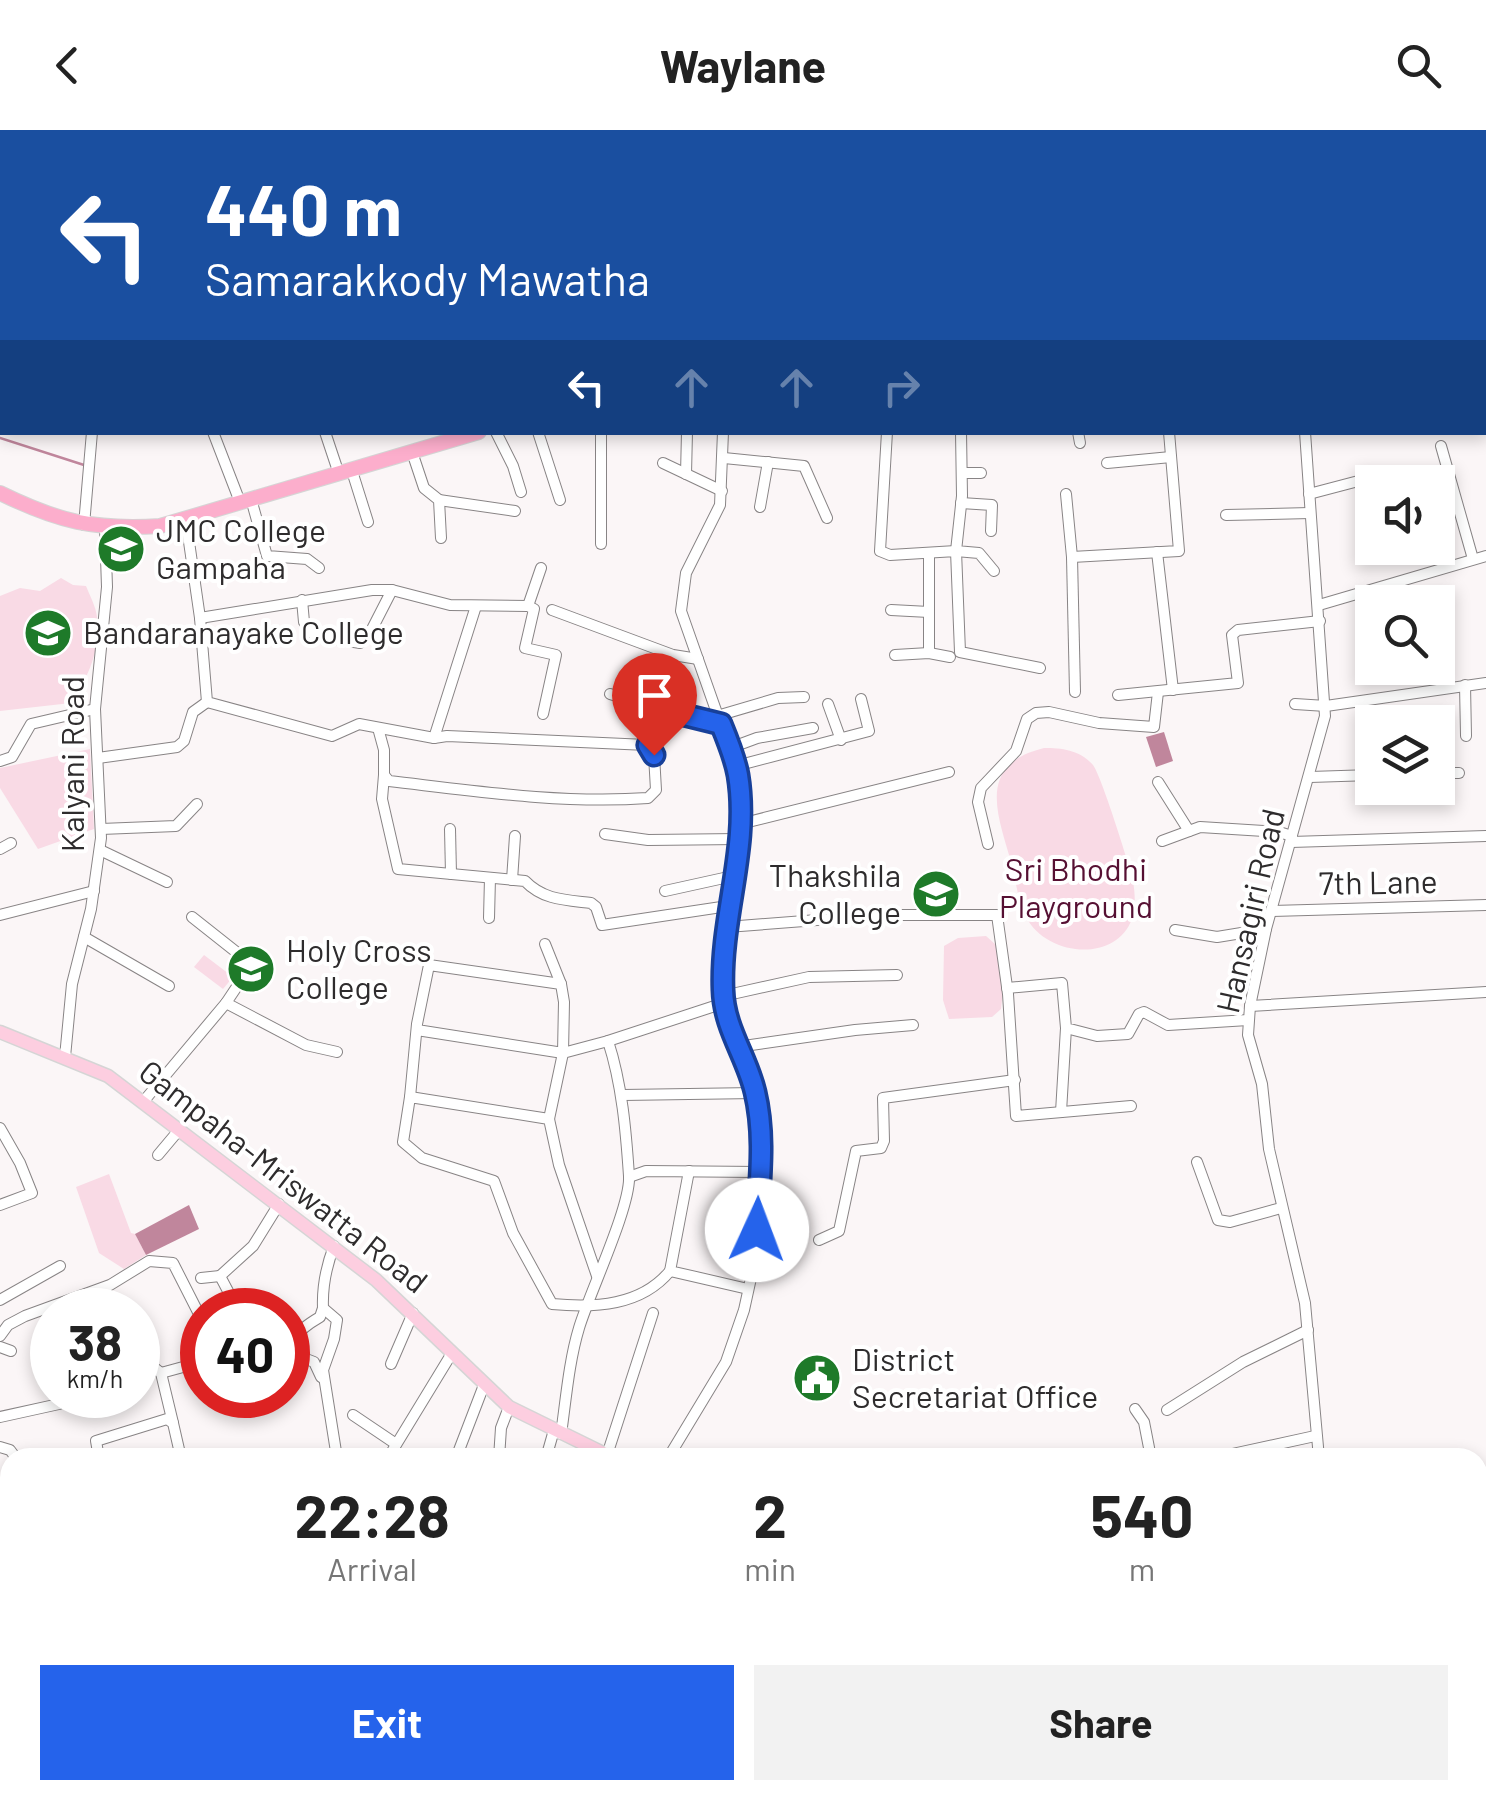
<!DOCTYPE html>
<style>
:root{--surface:#fff;--page:#f2f2f2;--text:#222;--muted:#767676;--accent:#2563eb}
body{margin:0;font-family:Barlow,sans-serif;background:var(--page);color:var(--text);height:100vh;display:flex;flex-direction:column;font-size:38px;white-space:nowrap}
*{box-sizing:border-box;margin:0}
p{font-size:32px;color:var(--muted)}
.icon{flex:none;width:55px;height:55px;fill:none;stroke:currentColor;stroke-width:2;stroke-linecap:round;stroke-linejoin:round}
.map{position:relative;flex:1;overflow:hidden}
.side{position:absolute;left:0px;top:1318px;width:1488px;height:352px;display:flex;flex-direction:column;background:var(--surface);border-radius:30px 30px 0 0;box-shadow:0 5px 15px #0003}
.side>*{flex:none}
.banner{position:absolute;left:0px;top:0px;width:1488px;height:305px;box-shadow:0 5px 15px #0003;background:#1a4fa0;color:#fff;overflow:hidden}
.fabs{position:absolute;left:1355px;top:335px;display:grid;gap:20px}
.fabs a{display:grid;place-items:center;width:100px;height:100px;border-radius:0px;background:var(--surface);box-shadow:0 5px 15px #0003;font-size:50px}
.speed{position:absolute;left:30px;top:1158px;display:flex;gap:20px;font-size:50px;font-weight:700;text-align:center}
.speed>*{display:grid;place-content:center;width:130px;height:130px;border-radius:50%;background:var(--surface);box-shadow:0 5px 15px #0003;line-height:1}
.speed small{font-size:25px;font-weight:400}
.speed .limit{border:15px solid #d22;background:#fff;color:#111}
.pin{position:absolute;display:grid;place-items:center;width:85px;height:85px;color:#fff;margin:-102px -42px;border-radius:50% 50% 50% 0;rotate:-45deg;box-shadow:0 0 10px #0007}
.pin .icon{rotate:45deg}
.me{position:absolute;width:110px;margin:-55px;rotate:2deg;stroke-linejoin:round;filter:drop-shadow(0 0 8px #0008)}
.turn{display:flex;align-items:center;gap:35px;height:210px;padding:0 40px;font-size:45px}
.turn .icon{width:130px;height:130px;stroke-width:2.5}
.turn b{display:block;font-size:70px;line-height:85px}
.lanes{display:flex;align-items:center;height:95px;padding:0 40px;background:#0003;justify-content:center;gap:50px;direction:ltr}
.lanes .off{opacity:.35}
.eta{display:flex;justify-content:space-evenly;align-items:center;height:170px;text-align:center}
.eta b{font-size:60px;font-weight:700;line-height:70px}
.action{display:flex;gap:20px;margin-top:auto;padding:20px 40px}
.action a{flex:1;height:115px;border-radius:0px;background:var(--accent);color:#fff;font-size:40px;font-weight:700;line-height:115px;text-align:center}
.action a+a{background:var(--page);color:var(--text)}
header{display:flex;justify-content:space-between;align-items:center;height:130px;padding:0 40px;background:var(--surface);font-size:45px;font-weight:700}
.map>svg:first-child{display:block}
.green{fill:#f9dae5}
.water{fill:#c0869c}
.lines{fill:none;stroke-linecap:round;stroke-linejoin:round}
.stream{stroke:#c0869c;stroke-width:2.5}
.minor-casing{stroke:#888485;stroke-width:12}
.major-casing{stroke:#d5d5d5;stroke-width:15}
.highway-casing{stroke:#d5d5d5;stroke-width:16}
.minor{stroke:#fff;stroke-width:10}
.major{stroke:#fdcee0;stroke-width:12}
.highway{stroke:#fcaecc;stroke-width:14}
.route-casing{stroke:#184099;stroke-width:25}
.route{stroke:#2563eb;stroke-width:18}
.labels{text-anchor:middle;stroke-width:8;stroke-linejoin:round;paint-order:stroke}
.poi-label{font-size:32px;fill:#2e2c2d;stroke:#fff;text-anchor:start}
.street-label{font-size:32px;fill:#2e2c2d;stroke:#fff}
.park-label{font-size:32px;fill:#561033;stroke:#fff}
</style>
<header><svg class="icon" aria-label="back" viewBox="0 0 24 24"><path d="M15 5l-7 7 7 7"/></svg>Waylane<svg class="icon" aria-label="search" viewBox="0 0 24 24"><circle cx="10" cy="10" r="6"/><path d="M15 15l6 6"/></svg></header>
<div class="map">
<svg width="1486" height="1668" viewBox="0 0 1486 1668">
<rect width="100%" height="100%" fill="#fbf6f7"/>
<!-- green -->
<g class="green">
<path d="M61,448L73,455L86,456C90,466 96,477 97,487C102,517 87,550 71,573L0,581V466L20,458L40,461Z"/>
<path d="M1044,618C1062,618 1080,620 1093,635C1101,645 1129,734 1133,751C1135,762 1136,779 1132,789C1115,834 1046,826 1026,787C1018,772 1016,751 1012,735C998,685 975,635 1044,618Z"/>
<polygon points="90,619 94,699 38,719 0,658 0,638"/>
<polygon points="986,806 996,815 1003,861 1001,879 992,887 949,889 943,870 944,816 958,808"/>
<polygon points="204,825 233,847 223,859 194,837"/>
<polygon points="109,1044 131,1103 135,1104 146,1125 124,1139 99,1123 76,1057"/>
</g>
<!-- water -->
<g class="water">
<polygon points="1164,602 1173,631 1156,637 1146,607"/>
<polygon points="189,1075 199,1099 146,1125 135,1104"/>
</g>
<g class="lines">
<!-- stream -->
<g class="stream">
<polyline points="0,241 2,241"/>
<polyline points="0,308 84,335"/>
<polyline points="180,1668 206,1660"/>
</g>
<!-- minor casing -->
<g class="minor-casing">
<g id="minor">
<polyline points="64,0 65,2"/>
<polyline points="330,0 331,2"/>
<polyline points="572,0 573,2"/>
<polyline points="640,0 640,2"/>
<polyline points="804,0 805,2"/>
<polyline points="1131,0 1132,2"/>
<polyline points="1190,0 1191,2"/>
<polyline points="1235,0 1236,2"/>
<polyline points="198,2 199,0"/>
<polyline points="246,2 287,0"/>
<polyline points="839,2 840,0"/>
<polyline points="1329,2 1343,0"/>
<polyline points="1366,2 1367,0"/>
<polyline points="1485,35 1486,35"/>
<polyline points="0,234 2,234"/>
<polyline points="1485,265 1486,265"/>
<polyline points="213,302 240,372"/>
<polyline points="325,302 339,344"/>
<polyline points="496,302 513,336 521,362"/>
<polyline points="538,302 560,370"/>
<polyline points="887,302 880,421 890,425 956,421 960,522 1040,538"/>
<polyline points="961,302 962,366 956,421 979,423 994,441"/>
<polyline points="1078,302 1080,313"/>
<polyline points="1305,302 1325,586 1266,799 1250,876 1248,905 1262,954 1269,1019 1305,1173 1319,1328"/>
<polyline points="1441,316 1473,429"/>
<polyline points="412,322 424,358 439,370 441,408"/>
<polyline points="724,328 804,336 827,388"/>
<polyline points="663,333 722,361"/>
<polyline points="1107,333 1171,327"/>
<polyline points="352,341 368,392"/>
<polyline points="962,343 981,343"/>
<polyline points="686,344 687,302"/>
<polyline points="1066,364 1072,427 1179,421 1169,302"/>
<polyline points="1309,364 1366,349"/>
<polyline points="251,369 267,426 307,429 319,438"/>
<polyline points="439,370 515,381"/>
<polyline points="961,373 992,375 991,401"/>
<polyline points="760,377 768,332"/>
<polyline points="1226,385 1310,383"/>
<polyline points="186,391 200,488 372,460 392,460 450,475 528,476 541,438"/>
<polyline points="84,395 92,302"/>
<polyline points="601,414 601,302"/>
<polyline points="1157,422 1173,560"/>
<polyline points="929,425 929,523"/>
<polyline points="1072,427 1075,562"/>
<polyline points="302,470 304,492 314,505 360,513 370,503 392,460"/>
<polyline points="1319,475 1486,426"/>
<polyline points="528,476 534,479 525,518 556,525 543,584"/>
<polyline points="552,480 673,525 698,529"/>
<polyline points="891,480 929,482"/>
<polyline points="200,488 207,572 332,606 359,594 434,608 447,606 647,615 651,605 649,587 656,581 721,594"/>
<polyline points="895,525 929,523 950,527"/>
<polyline points="1465,555 1466,606"/>
<polyline points="610,564 662,580"/>
<polyline points="1118,565 1238,553 1232,505 1238,500 1320,491"/>
<polyline points="828,574 841,610"/>
<polyline points="1295,574 1326,576 1486,553"/>
<polyline points="717,586 778,568 804,567"/>
<polyline points="1393,592 1393,588"/>
<path d="M378,598L384,620V645L389,651C475,661 561,674 648,668L656,660L654,625L647,615"/>
<polyline points="434,608 476,476"/>
<polyline points="730,618 757,608 813,598"/>
<polyline points="98,628 177,617 184,611 193,582 207,572"/>
<polyline points="0,631 12,627 31,594 95,579"/>
<polyline points="736,636 869,601 861,569"/>
<polyline points="1438,643 1459,643"/>
<path d="M384,645L382,669L398,739L525,751C543,770 566,770 591,773L596,777L602,795L728,776"/>
<polyline points="1310,647 1372,645"/>
<polyline points="1158,652 1189,701"/>
<polyline points="740,694 949,642"/>
<polyline points="101,699 176,696 197,674"/>
<polyline points="450,699 451,744"/>
<polyline points="605,704 648,710 739,709"/>
<polyline points="1162,711 1200,697 1279,702 1292,706"/>
<polyline points="1291,712 1486,706"/>
<polyline points="988,714 978,672 981,658 1016,621 1027,589 1036,583 1049,582 1099,593 1154,597 1158,562"/>
<polyline points="0,719 11,713"/>
<polyline points="100,720 167,752"/>
<polyline points="512,750 515,706"/>
<polyline points="665,761 733,746"/>
<polyline points="1272,781 1486,775"/>
<polyline points="0,785 94,761"/>
<polyline points="192,787 240,825 242,849 226,873 306,915 337,922"/>
<polyline points="489,788 490,748"/>
<polyline points="727,797 882,785 997,785 1008,864 1016,986 1131,976"/>
<polyline points="1175,800 1217,807 1266,799"/>
<polyline points="84,807 169,856"/>
<polyline points="545,814 561,854"/>
<polyline points="1007,858 1062,853 1066,898 1097,906 1128,904 1139,884 1144,882 1168,895 1248,890"/>
<polyline points="723,866 809,847 897,845"/>
<polyline points="1250,876 1486,862"/>
<polyline points="737,917 855,900 913,895"/>
<polyline points="65,927 72,854 91,779 101,708 95,579 107,457 105,398"/>
<polyline points="623,965 755,963"/>
<polyline points="410,967 417,894 429,835 561,854 564,872 563,923 417,900"/>
<polyline points="143,972 226,873"/>
<polyline points="1061,982 1066,898"/>
<polyline points="549,989 563,923 608,911"/>
<polyline points="0,998 20,1033 32,1063 0,1075"/>
<polyline points="158,1025 179,1000"/>
<polyline points="1197,1032 1218,1090 1230,1092 1281,1078"/>
<polyline points="689,1041 670,1141 748,1159"/>
<polyline points="629,1047 646,1041 759,1042"/>
<polyline points="819,1110 839,1101 856,1021 881,1018 884,1011 883,968 1015,950"/>
<path d="M334,1116C326,1137 322,1155 323,1178L337,1190L334,1209L323,1240L337,1328"/>
<path d="M597,1146L559,1035L549,989L410,967L403,1012L422,1028L494,1051L513,1103L552,1174C595,1178 641,1176 670,1141"/>
<polyline points="201,1148 220,1146"/>
<polyline points="0,1170 60,1136"/>
<polyline points="238,1180 220,1146 253,1116 279,1074"/>
<polyline points="0,1206 8,1195 25,1186 110,1155 149,1131 173,1133 202,1190"/>
<polyline points="0,1217 11,1221"/>
<polyline points="138,1230 151,1223"/>
<polyline points="288,1230 301,1227 314,1232 321,1247"/>
<polyline points="391,1234 413,1183"/>
<polyline points="138,1237 152,1236 161,1243"/>
<path d="M288,1246C291,1212 289,1205 320,1187L323,1178"/>
<polyline points="1135,1279 1144,1292 1151,1328"/>
<polyline points="1167,1280 1243,1232 1308,1200"/>
<polyline points="353,1285 396,1314"/>
<polyline points="0,1287 59,1274 81,1265"/>
<polyline points="173,1293 161,1243 194,1234"/>
<path d="M561,1304C566,1269 569,1231 579,1198C589,1164 631,1076 629,1046C626,1001 622,954 608,911L724,873"/>
<polyline points="0,1317 10,1320 16,1328"/>
<polyline points="607,1325 653,1183"/>
<polyline points="99,1328 96,1311 167,1289 173,1293 181,1328"/>
<polyline points="388,1328 452,1223"/>
<polyline points="456,1328 484,1255"/>
<polyline points="499,1328 501,1298 509,1277"/>
<polyline points="546,1328 554,1300"/>
<polyline points="668,1328 726,1232 744,1180 753,1139 763,1014 754,956 728,893 723,858 728,776 741,687 738,643 681,481 686,443 720,375 723,302"/>
<polyline points="1214,1328 1315,1306"/>
<polyline points="1478,1356 1486,1355"/>
<polyline points="0,1504 10,1498"/>
<polyline points="0,1521 4,1539 10,1545"/>
<polyline points="1478,1565 1486,1561"/>
<polyline points="1478,1620 1486,1651"/>
<polyline points="458,1660 459,1668"/>
<polyline points="778,1660 779,1668"/>
<polyline points="1227,1660 1228,1668"/>
<polyline points="1267,1660 1273,1668"/>
<polyline points="1354,1668 1355,1660"/>
</g>
</g>
<!-- major casing -->
<g class="major-casing">
<g id="major">
<polyline points="0,902 108,946 376,1150 509,1277 613,1328"/>
<polyline points="956,1660 963,1668"/>
</g>
</g>
<!-- highway casing -->
<g class="highway-casing">
<g id="highway">
<polyline points="1485,131 1486,131"/>
<path d="M0,363C59,392 94,400 160,396L479,302"/>
</g>
</g>
<!-- minor -->
<use href="#minor" class="minor"/>
<!-- major -->
<use href="#major" class="major"/>
<!-- highway -->
<use href="#highway" class="highway"/>
</g>
<g class="lines">
<!-- route casing -->
<g class="route-casing">
<path id="route" d="M654,625L648,615C655,605 647,594 651,583L664,580L721,594C728,611 735,628 738,645C750,717 720,788 723,860C724,898 747,927 755,962C766,1008 759,1054 757,1100"/>
</g>
<!-- route -->
<use href="#route" class="route"/>
</g>
<!-- icons -->
<defs>
<g id="university-disc" transform="scale(2.5)"><circle r="9.5" fill="#1e7a29" stroke="#fff"/><path d="M0-5L7-2L0 1L-7-2ZM-4 1L0 2.5L4 1V4Q0 6-4 4Z" fill="#fff"/></g>
<g id="school-disc" transform="scale(2.5)"><circle r="9.5" fill="#1e7a29" stroke="#fff"/><path d="M0-5L7-2L0 1L-7-2ZM-4 1L0 2.5L4 1V4Q0 6-4 4Z" fill="#fff"/></g>
<g id="civic-disc" transform="scale(2.5)"><circle r="9.5" fill="#1e7a29" stroke="#fff"/><path d="M-.6-6.5H3V-4.5H.6V-3L4-1V1h2V6H-6V1h2V-1L-.6-3ZM-1.2 2.5V6h2.4V2.5Z" fill="#fff"/></g>
</defs>
<g fill-rule="evenodd">
<use href="#university-disc" x="121" y="419"/>
<use href="#school-disc" x="48" y="503"/>
<use href="#school-disc" x="936" y="764"/>
<use href="#school-disc" x="251" y="839"/>
<use href="#civic-disc" x="817" y="1248"/>
</g>
<g class="labels">
<!-- poi labels -->
<g class="poi-label">
<text x="156" y="412">JMC College<tspan x="156" dy="37">Gampaha</tspan></text>
<text x="83" y="514">Bandaranayake College</text>
<text x="901" y="757" text-anchor="end">Thakshila<tspan x="901" dy="37">College</tspan></text>
<text x="286" y="832">Holy Cross<tspan x="286" dy="37">College</tspan></text>
<text x="852" y="1241">District<tspan x="852" dy="37">Secretariat Office</tspan></text>
</g>
<!-- street labels -->
<g class="street-label">
<text transform="translate(73 634) rotate(-90)" y="11">Kalyani Road</text>
<text transform="translate(1378 753) rotate(-1)" y="11">7th Lane</text>
<text transform="translate(1251 781) rotate(-77)" y="11">Hansagiri Road</text>
<text transform="translate(283 1047) rotate(38)" y="11">Gampaha-Mriswatta Road</text>
</g>
<!-- park labels -->
<g class="park-label">
<text x="1076" y="751">Sri Bhodhi<tspan x="1076" dy="37">Playground</tspan></text>
</g>
</g>
</svg>
<div class="fabs">
<a><svg class="icon" aria-label="sound" viewBox="0 0 24 24"><path d="M4 9h4l5-4v14l-5-4H4zM17 9q2 3 0 6"/></svg></a>
<a><svg class="icon" aria-label="search" viewBox="0 0 24 24"><circle cx="10" cy="10" r="6"/><path d="M15 15l6 6"/></svg></a>
<a><svg class="icon" aria-label="layers" viewBox="0 0 24 24"><path d="M12 4l9 5-9 5-9-5zM3 14l9 5 9-5"/></svg></a>
</div>
<div class="speed"><div>38<small>km/h</small></div><div class="limit">40</div></div>
<div class="pin" style="left:654px;top:625px;background:#d93025"><svg class="icon" aria-label="arrive" viewBox="0 0 24 24"><path d="M6 21V4h12l-3 4 3 4H6"/></svg></div>
<svg class="me" style="left:757px;top:1100px" viewBox="-20 -20 40 40"><circle r="19" fill="#fff"/><path d="M0-13L10 11 0 6-10 11z" fill="#2563eb"/></svg>
<div class="banner">
<div class="turn"><svg class="icon" aria-label="left" viewBox="0 0 24 24"><path d="M17 20v-9H6M10 6l-5 5 5 5"/></svg><div><b>440 m</b>Samarakkody Mawatha</div></div>
<div class="lanes"><svg class="icon" aria-label="left" viewBox="0 0 24 24"><path d="M17 20v-9H6M10 6l-5 5 5 5"/></svg><svg class="icon off" aria-label="ahead" viewBox="0 0 24 24"><path d="M12 20V5M6 11l6-6 6 6"/></svg><svg class="icon off" aria-label="ahead" viewBox="0 0 24 24"><path d="M12 20V5M6 11l6-6 6 6"/></svg><svg class="icon off" aria-label="right" viewBox="0 0 24 24"><path d="M7 20v-9h11M14 6l5 5-5 5"/></svg></div>
</div>
<section class="side">
<div class="eta">
<div><b>22:28</b><p>Arrival</p></div>
<div><b>2</b><p>min</p></div>
<div><b>540</b><p>m</p></div>
</div>
<div class="action"><a>Exit</a><a>Share</a></div>
</section>
</div>
